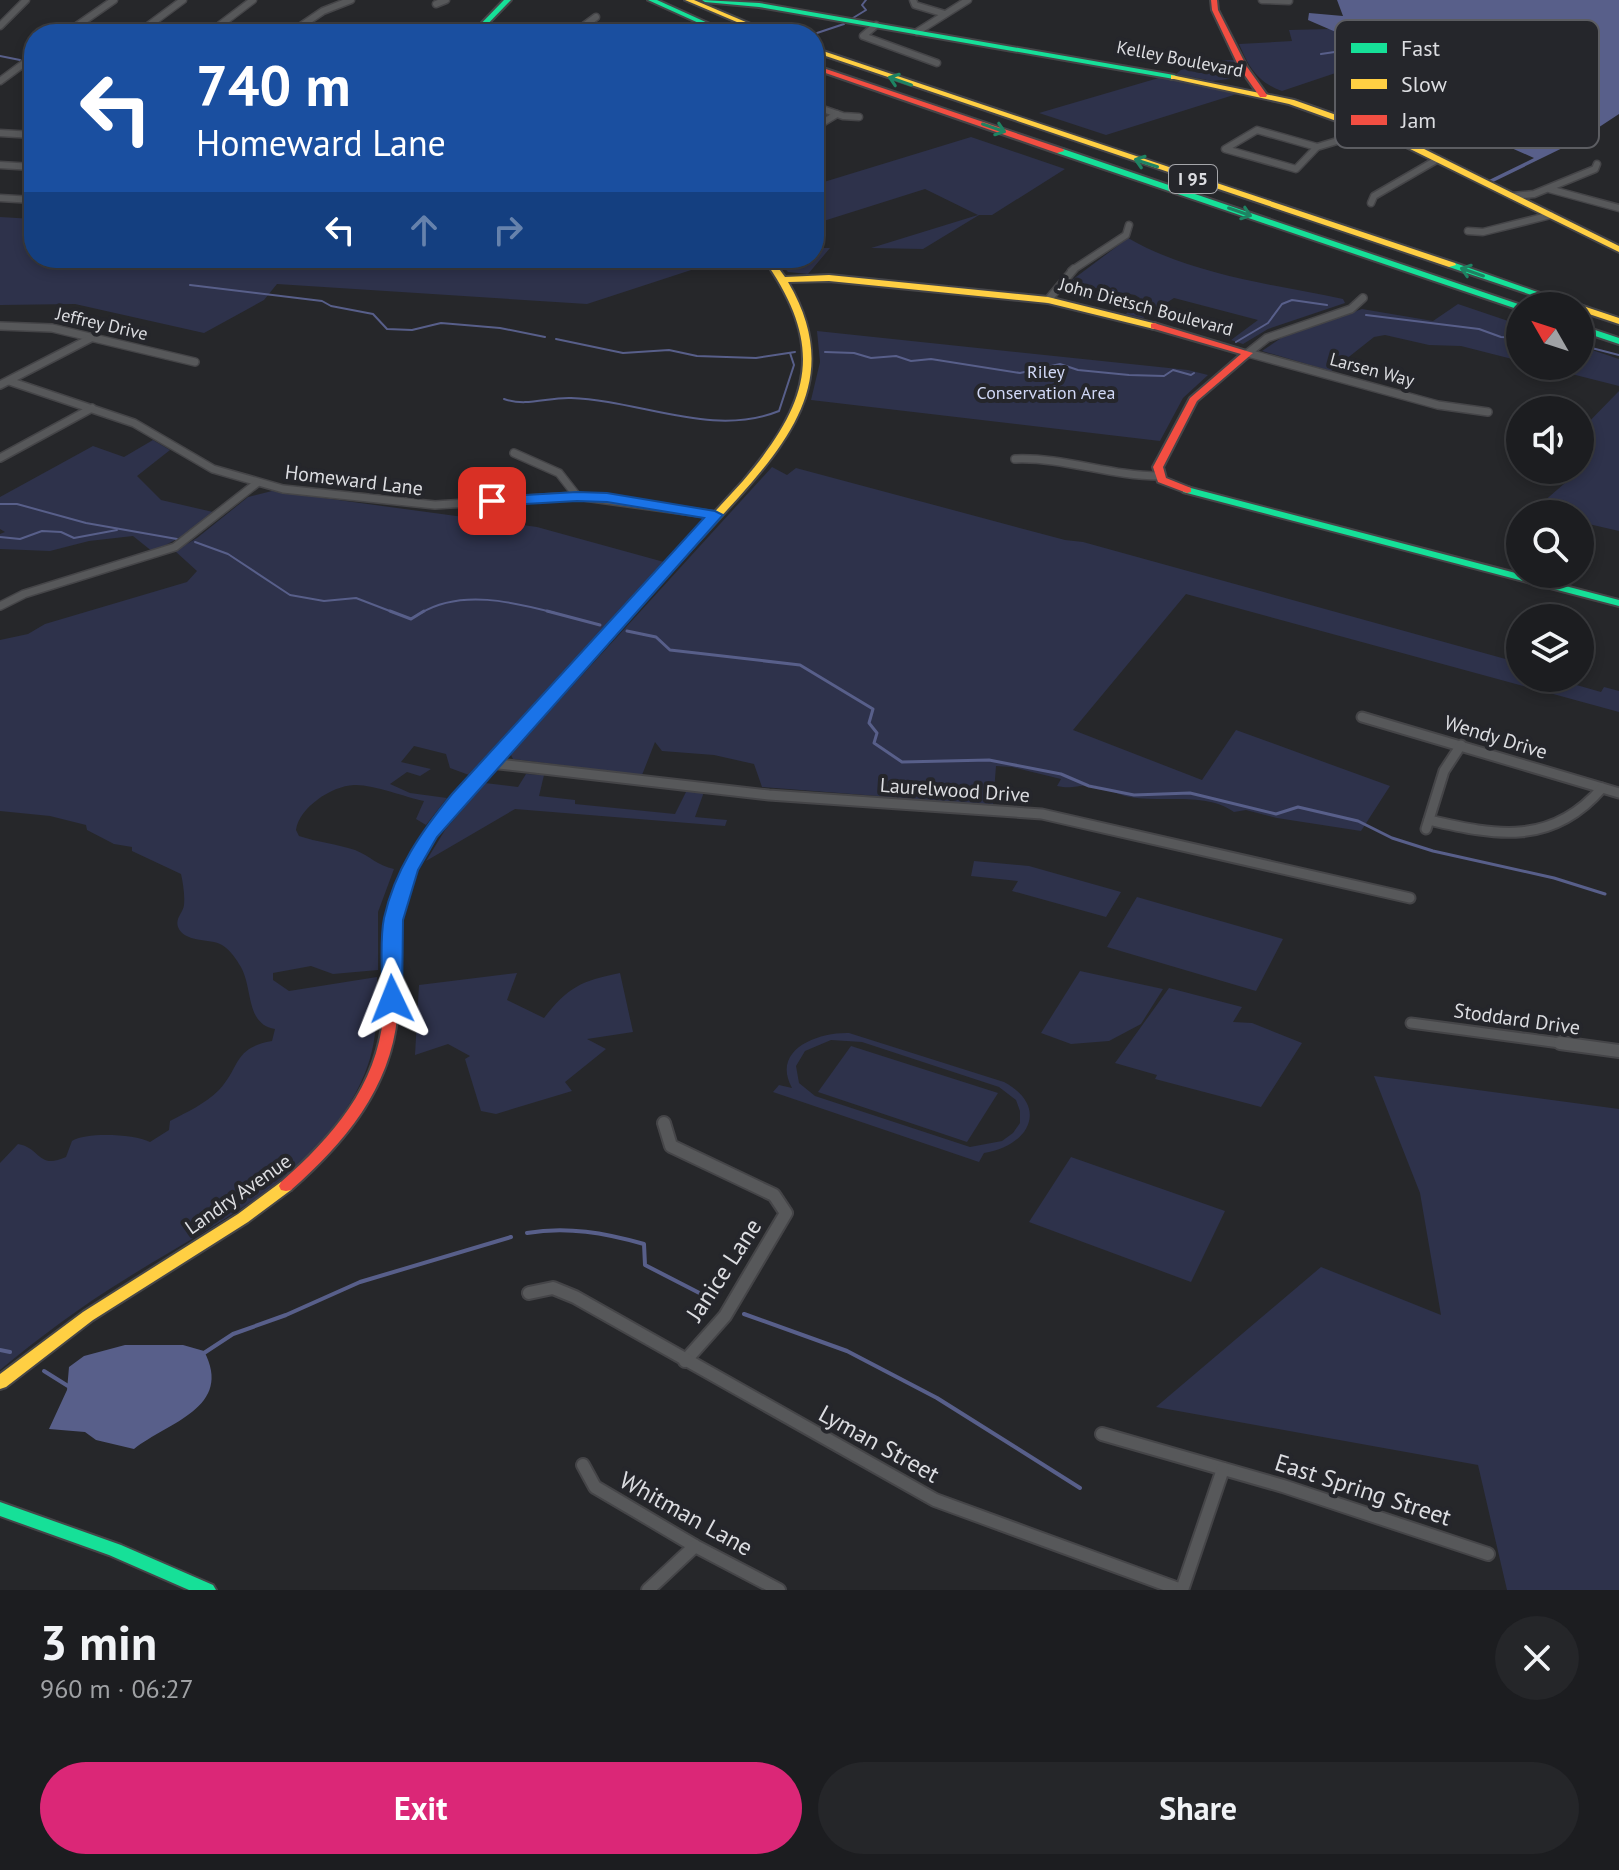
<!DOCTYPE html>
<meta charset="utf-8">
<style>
:root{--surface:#1c1d20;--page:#252629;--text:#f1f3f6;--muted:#a0a2a5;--line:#3a3b3e;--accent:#db2777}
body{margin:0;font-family:"PT Sans",sans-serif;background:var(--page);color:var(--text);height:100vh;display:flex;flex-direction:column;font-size:30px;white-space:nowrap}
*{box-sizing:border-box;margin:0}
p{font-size:26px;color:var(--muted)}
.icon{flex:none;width:44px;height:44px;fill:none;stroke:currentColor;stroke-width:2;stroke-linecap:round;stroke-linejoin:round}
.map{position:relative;height:1590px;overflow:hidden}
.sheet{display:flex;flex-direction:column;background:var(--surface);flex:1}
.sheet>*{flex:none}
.top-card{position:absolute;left:24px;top:24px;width:800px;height:244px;border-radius:32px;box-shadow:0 4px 12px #0003,0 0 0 2px var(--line);background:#1a4fa0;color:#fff;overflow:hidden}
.needle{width:52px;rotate:309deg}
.fabs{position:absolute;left:1506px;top:292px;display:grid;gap:16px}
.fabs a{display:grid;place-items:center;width:88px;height:88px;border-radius:50%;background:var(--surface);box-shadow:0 4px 12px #0003,0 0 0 2px var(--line);font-size:40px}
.pin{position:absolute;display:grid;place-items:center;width:68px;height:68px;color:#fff;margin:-34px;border-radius:16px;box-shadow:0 4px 12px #0006}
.me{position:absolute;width:88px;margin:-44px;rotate:358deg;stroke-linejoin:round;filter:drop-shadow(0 0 6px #0008)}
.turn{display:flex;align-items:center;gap:28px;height:168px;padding:0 40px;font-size:36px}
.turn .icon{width:104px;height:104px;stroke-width:2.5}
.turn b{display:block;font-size:56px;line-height:68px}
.lanes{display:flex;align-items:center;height:76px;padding:0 40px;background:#0003;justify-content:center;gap:40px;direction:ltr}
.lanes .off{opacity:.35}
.round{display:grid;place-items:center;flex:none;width:84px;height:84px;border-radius:42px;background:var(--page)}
.headline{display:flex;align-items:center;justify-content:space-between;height:136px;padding:0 40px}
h1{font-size:48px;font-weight:700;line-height:60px}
.action{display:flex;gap:16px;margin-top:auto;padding:16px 40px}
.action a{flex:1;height:92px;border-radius:48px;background:var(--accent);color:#fff;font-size:32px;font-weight:700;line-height:92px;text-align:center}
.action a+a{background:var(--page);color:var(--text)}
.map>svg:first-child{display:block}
.green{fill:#2e324b;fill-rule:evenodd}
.water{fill:#585f8a}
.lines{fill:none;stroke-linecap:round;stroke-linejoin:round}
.stream-far2{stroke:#585f8a;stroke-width:2}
.stream-far1{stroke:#585f8a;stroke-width:3}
.stream{stroke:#585f8a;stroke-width:4}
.street-far3-casing{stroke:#454548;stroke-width:9}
.street-far2-casing{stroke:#454548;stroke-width:10}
.street-far1-casing{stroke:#454548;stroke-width:13}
.street-casing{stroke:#454548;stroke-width:16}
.fast-casing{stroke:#454548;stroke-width:4}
.slow-casing{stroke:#454548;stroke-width:4}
.jam-casing{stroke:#454548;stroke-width:4}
.street-far3{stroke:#57585a;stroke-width:6}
.street-far2{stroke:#57585a;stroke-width:7}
.street-far1{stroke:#57585a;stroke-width:9}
.street{stroke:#57585a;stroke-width:12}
.fast{fill:#16e098;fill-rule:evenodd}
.slow{fill:#ffcf43;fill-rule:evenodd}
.jam{fill:#f24e42;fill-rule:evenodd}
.oneway{stroke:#1e8362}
.route{fill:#1a73e8;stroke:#114b97;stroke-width:2}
.labels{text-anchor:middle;stroke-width:8;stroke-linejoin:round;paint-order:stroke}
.far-street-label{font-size:18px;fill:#dcdde1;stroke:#25262b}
.shield{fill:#25262b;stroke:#a5a6aa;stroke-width:2}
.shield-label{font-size:18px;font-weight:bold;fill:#dcdde1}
.far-park-label{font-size:18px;fill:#d1d8f6;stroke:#25262b}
.street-label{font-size:20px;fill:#dcdde1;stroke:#25262b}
.near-street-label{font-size:24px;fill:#dcdde1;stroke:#25262b}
.key{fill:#25262b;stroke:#5c5d62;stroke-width:2}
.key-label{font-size:22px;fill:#dcdde1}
</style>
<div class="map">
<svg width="1619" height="1590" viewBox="0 0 1619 1590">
<rect width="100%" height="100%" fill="#26272a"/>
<!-- green -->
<g class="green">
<path d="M1330,29L1345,36L1416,46L1282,91C1257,82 1249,67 1239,44L1292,41L1289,30Z"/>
<polygon points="1235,60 1238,73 1229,79 1212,81 1176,74 1192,61"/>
<polygon points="1162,77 1240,93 1106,135 1039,113"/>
<polygon points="971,137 1065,169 992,215 979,215 923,249 871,248 978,215 925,189 814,224 814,185"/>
<polygon points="0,217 34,219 34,258 728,258 587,304 277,284 264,300 204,333 75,304 0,305"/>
<path d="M1128,238C1192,275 1272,284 1343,299L1345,303L1268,329L1243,344L1231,340L1258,320L1174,298L1143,318L1126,314L1140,298L1135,295L1068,283Z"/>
<polygon points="814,248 830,248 808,274 788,272 776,258 814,258"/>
<polygon points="1458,304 1520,325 1520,361 1461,346 1429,345 1385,335 1374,337 1331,371 1262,351 1284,336 1362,309 1433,321"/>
<polygon points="817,331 1188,370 1208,375 1183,398 1160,441 811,400 820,362"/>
<polygon points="1580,346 1619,359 1619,386 1540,366 1580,366"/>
<polygon points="1619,391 1619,531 1580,522 1580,514 1549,514 1534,510 1589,462 1580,459 1580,431"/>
<polygon points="153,440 170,450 137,476 161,500 213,512 184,535 153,552 133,536 89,541 50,551 0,549 0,534 5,532 0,529 0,497 93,446 124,457"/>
<path d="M772,467L787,475L796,468L1065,540L1083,542L1520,663V678H1552L1601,692L1604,687L1619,691V712L1186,594L1073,730L1202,780L1236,730L1390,786L1361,831L1277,818L1246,810L1234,812C1205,792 1165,803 1130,797C1117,795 1101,785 1088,785C1076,786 1070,789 1057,786L1061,779L1012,767L996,766L993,805L762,787L754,764L714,755L662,751L655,742L642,775L513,759L511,755L514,750Z"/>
<path d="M272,491L537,527L664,562L469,775L450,768L446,754L414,746L401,762L431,769L420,776L407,772L390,784L410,793L447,798L426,825L416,819L424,801C405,797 372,784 354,785C331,786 299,808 296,830L299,836C317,842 337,844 355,850C370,856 378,866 394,869L378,912V970L333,974L311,966L273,973V980L289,991L377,977C377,1010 378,1041 365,1073C323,1176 212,1224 124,1280C80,1307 40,1337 0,1370V1163L18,1144C41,1148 38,1170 66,1157L72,1141C86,1132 134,1134 150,1142L169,1130L170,1121C187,1112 205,1104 219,1090C241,1066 233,1048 272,1041L275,1029C244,1024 254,985 239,964C235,957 229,949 222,945C210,938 184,943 178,927C175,918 183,913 184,905C185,895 183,883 181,874L132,851V847L114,844L87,830L86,825L50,816L0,811V640L28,634L45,624L187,582L197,571L175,551L197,538L248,497Z"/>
<polygon points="526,774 544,775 539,796 575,800 575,804 675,814 687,790 704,792 695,817 727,820 725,826 515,809 426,861 445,830 485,783 518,787"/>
<polygon points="974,861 1029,866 1121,892 1106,917 1012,891 1018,881 971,876"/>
<polygon points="1137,897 1283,939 1256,991 1107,947"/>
<polygon points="1080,971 1163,989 1141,1024 1109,1041 1071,1044 1041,1033"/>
<path d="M517,973L507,1000L544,1018C568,987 581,981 620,973L633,1032L587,1039L606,1049L565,1082L572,1091L496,1114L481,1111L465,1059L470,1056L448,1044L415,1055L419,985Z"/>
<polygon points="1169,988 1242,1007 1233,1022 1252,1023 1302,1043 1261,1107 1155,1079 1157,1075 1115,1063"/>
<path d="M849,1033L1004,1082C1050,1107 1029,1146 984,1153L979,1162L773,1092L779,1085L792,1088C771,1050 817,1032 849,1033ZM831,1040L862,1042L999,1087L1016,1100L1020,1111V1123L1013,1133L1002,1141L970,1147L815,1096L799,1083L796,1066L805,1051Z"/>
<polygon points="851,1046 998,1093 967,1142 818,1092"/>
<polygon points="1374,1076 1619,1109 1619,1590 1507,1590 1478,1465 1156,1407 1321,1267 1441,1315 1420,1193"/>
<polygon points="1071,1157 1225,1211 1191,1282 1029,1222"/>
</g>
<!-- water -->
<g class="water">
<polygon points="1337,0 1619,0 1619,114 1581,139 1491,183 1487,181 1534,158 1371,86 1454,53 1345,36 1308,20 1309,13 1343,16"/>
<path d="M125,1345H183L204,1351C234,1408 168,1422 134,1449L96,1440L85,1432L49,1429L67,1390L69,1367L84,1356Z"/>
</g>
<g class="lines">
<!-- stream-far2 -->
<g class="stream-far2">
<polyline points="853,18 866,10 862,5 866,0"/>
<polyline points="784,32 805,34"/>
<polyline points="607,34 624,30 634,34"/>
<polyline points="814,34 844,24"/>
<polyline points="1321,54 1396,43"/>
<polyline points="0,56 20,60"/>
<polyline points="190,285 322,301 331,306 373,314 387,329 412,330 441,323 500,328 545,337"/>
<polyline points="1366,315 1479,329 1501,337 1520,338"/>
<polyline points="556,339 623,353 669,350 697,356 756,358 795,352"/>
<polyline points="1236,342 1268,323 1282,304 1292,300 1327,305"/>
<polyline points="1580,345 1619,355"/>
<polyline points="825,352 854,353 871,358 896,356 911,361 931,359 1020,373 1060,364 1078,370 1129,375 1164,376 1173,370 1191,375 1194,373"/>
<path d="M504,399C527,407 548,397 571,398C640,400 712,438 779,411L794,365L790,353"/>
<polyline points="0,504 17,504 86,523 177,539"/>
<polyline points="0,537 20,539 42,531 61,532 74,538 117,530"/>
<polyline points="195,542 228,554 290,595 324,601 356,598 395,613"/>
<path d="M421,613C461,589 513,602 555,613"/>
</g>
<!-- stream-far1 -->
<g class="stream-far1">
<polyline points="390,611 411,619 424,611"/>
<polyline points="547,611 600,625"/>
<polyline points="627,631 656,637 670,650 800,665 873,709 869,723 877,733 874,743 902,762 989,760 1061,774 1089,786 1134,795 1190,793 1276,814 1298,807 1358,821 1392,838 1433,851 1554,878 1605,894"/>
</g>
<!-- stream -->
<g class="stream">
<path d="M527,1233C567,1226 605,1233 644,1244L645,1265L713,1300"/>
<polyline points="744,1314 847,1351 937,1398 1080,1488"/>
<polyline points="0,1350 10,1352"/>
<polyline points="204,1353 233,1334 286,1315 360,1282 511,1237"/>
<polyline points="44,1371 68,1386"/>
</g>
<!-- street-far3 casing -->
<g class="street-far3-casing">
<g id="street-far3">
<polyline points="913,0 915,5 945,14"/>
<polyline points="1262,0 1289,1"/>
<polyline points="436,4 446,0"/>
<polyline points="876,25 863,36 937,63"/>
<polyline points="0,26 26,0"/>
<polyline points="917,32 968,0"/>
<polyline points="217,33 216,28 253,0"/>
<polyline points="65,34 114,0"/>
<polyline points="137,34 183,0"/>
<polyline points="289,34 323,11 351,0"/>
<polyline points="558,34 581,28 596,17"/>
<polyline points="0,81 34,56"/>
<polyline points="814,106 843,116 859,117"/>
<polyline points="814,128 837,114"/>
<polygon points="1257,130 1317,147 1296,169 1225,149"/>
<polyline points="0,133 34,135"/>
<polyline points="1317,147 1374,130"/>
<polyline points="814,164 821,162"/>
<polyline points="0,165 34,167"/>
<polyline points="1549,189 1619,208"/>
<polyline points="1512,196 1534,194 1595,169 1597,164"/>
<polyline points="0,198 34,200"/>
<polyline points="1371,203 1374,196 1438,159"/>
<polyline points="1468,231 1483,232 1551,215"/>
<polyline points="1071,271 1126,235 1129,225"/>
</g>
</g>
<!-- street-far2 casing -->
<g class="street-far2-casing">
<g id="street-far2">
<polyline points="1048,300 1074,269"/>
<polyline points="0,326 52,328 195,362"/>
<polyline points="1248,353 1438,405 1488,412"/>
<polyline points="1248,353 1267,338 1351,309 1363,298"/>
<polyline points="9,381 134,423 213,469 283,489 435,505 577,496 715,515"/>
<polyline points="0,385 91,338"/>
<polyline points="514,453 559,473 577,496"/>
<polyline points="0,458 92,408"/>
<path d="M1015,459C1064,457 1110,476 1159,476"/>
<polyline points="0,606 24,594 175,547 257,483"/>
</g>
</g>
<!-- street-far1 casing -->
<g class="street-far1-casing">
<g id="street-far1">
<polyline points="1362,717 1619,793"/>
<polyline points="490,763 769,795 1042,814 1410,898"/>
<path d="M1429,820C1497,836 1552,846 1602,788"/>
<polyline points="1426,829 1444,771 1461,745"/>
<polyline points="1411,1023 1575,1045"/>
</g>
</g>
<!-- street casing -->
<g class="street-casing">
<g id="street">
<polyline points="1560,1043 1619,1051"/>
<polyline points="664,1123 671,1146 774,1195 786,1213 725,1316 685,1361"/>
<polyline points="529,1293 553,1288 575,1297 935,1500 1181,1590"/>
<polyline points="1102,1434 1283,1486 1488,1554"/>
<polyline points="583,1465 595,1487 695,1546 779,1590"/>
<polyline points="648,1590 695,1546"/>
<polyline points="1182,1590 1223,1469"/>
</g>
</g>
<!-- fast casing -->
<g class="fast-casing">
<g id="fast">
<polygon points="504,0 511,0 478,34 471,34"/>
<polygon points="648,0 657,0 732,34 723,34"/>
<polygon points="702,0 759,3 1174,75 1178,77 1174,79 759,7 705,2"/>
<polygon points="1057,149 1063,149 1524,306 1520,306 1520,310 1517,309 1057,153"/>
<polygon points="1449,263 1455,263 1577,306 1564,306 1449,267"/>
<polygon points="1580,325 1619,338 1619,344 1580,331"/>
<polygon points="1187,487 1619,600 1619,606 1183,492 1183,488"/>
<polygon points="0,1502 121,1545 213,1585 216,1590 189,1590 109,1555 0,1516"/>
</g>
</g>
<!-- slow casing -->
<g class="slow-casing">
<g id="slow">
<polygon points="685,0 694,0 774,34 765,34"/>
<polygon points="814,48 1455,263 1456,265 1449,267 814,52"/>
<polygon points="1171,75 1294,100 1404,139 1619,246 1619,252 1398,143 1289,104 1174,79 1171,79"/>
<path d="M763,258H771L785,277L829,275L1048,297L1157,324L1158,326L1154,329L1048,303L829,281L788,282C840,370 798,431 738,498L514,743H506L504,741L506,739L743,481C811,401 826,347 763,258Z"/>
<polygon points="1580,305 1619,318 1619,324 1580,311 1580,306 1577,306"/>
<polygon points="286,1181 291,1182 293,1186 291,1190 248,1222 93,1320 6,1387 0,1389 0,1374 83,1312 238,1214 281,1182"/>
</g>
</g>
<!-- jam casing -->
<g class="jam-casing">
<g id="jam">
<polygon points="1211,0 1217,0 1218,10 1247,67 1267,95 1266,97 1260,97 1239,67 1212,10"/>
<polygon points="814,65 1063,149 1064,151 1057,153 814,69"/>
<polygon points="1154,323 1253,353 1197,401 1163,467 1166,478 1191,488 1191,492 1187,493 1158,482 1153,467 1190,398 1241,354 1151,328 1151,324"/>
<path d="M510,738L514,739L516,741L514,743C472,790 426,835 405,896C393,932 399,969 398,1005C395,1083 347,1141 291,1190L286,1191L281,1190L279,1186L281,1182C335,1135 382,1080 384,1004C385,970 381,935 391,901C410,836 462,787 506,739Z"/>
</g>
</g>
<!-- street-far3 -->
<use href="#street-far3" class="street-far3"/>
<!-- street-far2 -->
<use href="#street-far2" class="street-far2"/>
<!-- street-far1 -->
<use href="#street-far1" class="street-far1"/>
<!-- street -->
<use href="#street" class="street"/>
<!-- fast -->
<use href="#fast" class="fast"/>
<!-- slow -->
<use href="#slow" class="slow"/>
<!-- jam -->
<use href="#jam" class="jam"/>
</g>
<!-- one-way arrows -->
<defs><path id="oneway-shaft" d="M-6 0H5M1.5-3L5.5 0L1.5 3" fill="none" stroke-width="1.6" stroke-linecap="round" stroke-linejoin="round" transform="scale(2)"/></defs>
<g class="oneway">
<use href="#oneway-shaft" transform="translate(900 81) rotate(-161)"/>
<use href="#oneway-shaft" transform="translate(994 128) rotate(19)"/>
<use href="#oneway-shaft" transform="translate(1146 163) rotate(-162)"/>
<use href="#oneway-shaft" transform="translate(1240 212) rotate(19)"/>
<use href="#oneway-shaft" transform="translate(1472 272) rotate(-161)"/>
</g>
<!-- route -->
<path class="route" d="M577,492L607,493L715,511L723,515L437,837L418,870L403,920L402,999L399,1004H385L382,999C383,974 379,943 384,918C395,869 421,832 452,794L704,518L607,502L577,501L492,506L484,501L492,497Z"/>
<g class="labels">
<!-- far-street labels -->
<g class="far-street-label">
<text transform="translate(1180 59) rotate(11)" y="6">Kelley Boulevard</text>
<text transform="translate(1146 307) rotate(15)" y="6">John Dietsch Boulevard</text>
<text transform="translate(102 324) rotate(13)" y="6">Jeffrey Drive</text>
<text transform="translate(1372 370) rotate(15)" y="6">Larsen Way</text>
</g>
<!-- shield labels -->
<rect class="shield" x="1169" y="165" width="48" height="28" rx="6"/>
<g class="shield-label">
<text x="1193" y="185">I 95</text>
</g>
<!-- far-park labels -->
<g class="far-park-label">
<text x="1046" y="378">Riley<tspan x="1046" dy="21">Conservation Area</tspan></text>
</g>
<!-- street labels -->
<g class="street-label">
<text transform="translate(354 480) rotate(7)" y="7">Homeward Lane</text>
<text transform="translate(1496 737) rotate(17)" y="7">Wendy Drive</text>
<text transform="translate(955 790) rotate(4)" y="7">Laurelwood Drive</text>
<text transform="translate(1517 1019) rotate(8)" y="7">Stoddard Drive</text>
<text transform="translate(238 1194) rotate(-35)" y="7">Landry Avenue</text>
</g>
<!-- near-street labels -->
<g class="near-street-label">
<text transform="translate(724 1270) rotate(-57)" y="8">Janice Lane</text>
<text transform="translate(879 1444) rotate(29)" y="8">Lyman Street</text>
<text transform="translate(1363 1490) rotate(18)" y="8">East Spring Street</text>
<text transform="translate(686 1514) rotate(29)" y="8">Whitman Lane</text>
</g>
</g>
<!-- legend -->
<rect x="1335" y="20" width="264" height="128" rx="12" class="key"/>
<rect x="1351" y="43" width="36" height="10" fill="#16e098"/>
<rect x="1351" y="79" width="36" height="10" fill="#ffcf43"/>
<rect x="1351" y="115" width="36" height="10" fill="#f24e42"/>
<g class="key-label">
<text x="1401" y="56">Fast</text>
<text x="1401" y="92">Slow</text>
<text x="1401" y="128">Jam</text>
</g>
</svg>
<div class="fabs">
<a><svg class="needle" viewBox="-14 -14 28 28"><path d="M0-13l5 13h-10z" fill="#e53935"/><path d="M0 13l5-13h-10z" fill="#a0a2a5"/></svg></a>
<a><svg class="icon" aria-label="sound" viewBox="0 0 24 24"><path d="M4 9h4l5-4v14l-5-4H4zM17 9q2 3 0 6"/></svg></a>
<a><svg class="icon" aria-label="search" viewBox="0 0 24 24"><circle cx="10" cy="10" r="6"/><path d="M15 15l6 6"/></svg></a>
<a><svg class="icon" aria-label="layers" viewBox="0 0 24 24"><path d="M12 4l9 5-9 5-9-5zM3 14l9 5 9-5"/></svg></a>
</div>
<div class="pin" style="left:492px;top:501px;background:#d93025"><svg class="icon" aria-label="arrive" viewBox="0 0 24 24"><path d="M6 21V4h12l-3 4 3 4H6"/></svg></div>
<svg class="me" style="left:392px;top:999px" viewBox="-20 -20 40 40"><path d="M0-17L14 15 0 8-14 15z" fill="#1a73e8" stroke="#fff" stroke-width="4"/></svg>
<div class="top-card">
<div class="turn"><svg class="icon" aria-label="left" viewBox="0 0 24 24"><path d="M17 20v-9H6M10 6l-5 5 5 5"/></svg><div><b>740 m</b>Homeward Lane</div></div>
<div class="lanes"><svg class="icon" aria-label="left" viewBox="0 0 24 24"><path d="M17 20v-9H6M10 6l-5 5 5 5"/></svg><svg class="icon off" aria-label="ahead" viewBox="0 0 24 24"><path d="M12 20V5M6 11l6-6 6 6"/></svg><svg class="icon off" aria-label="right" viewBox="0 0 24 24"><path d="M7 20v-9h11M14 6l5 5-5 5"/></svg></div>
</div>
</div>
<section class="sheet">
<div class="headline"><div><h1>3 min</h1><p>960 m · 06:27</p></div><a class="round"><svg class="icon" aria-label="close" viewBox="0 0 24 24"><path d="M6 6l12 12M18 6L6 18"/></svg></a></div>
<div class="action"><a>Exit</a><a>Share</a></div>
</section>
